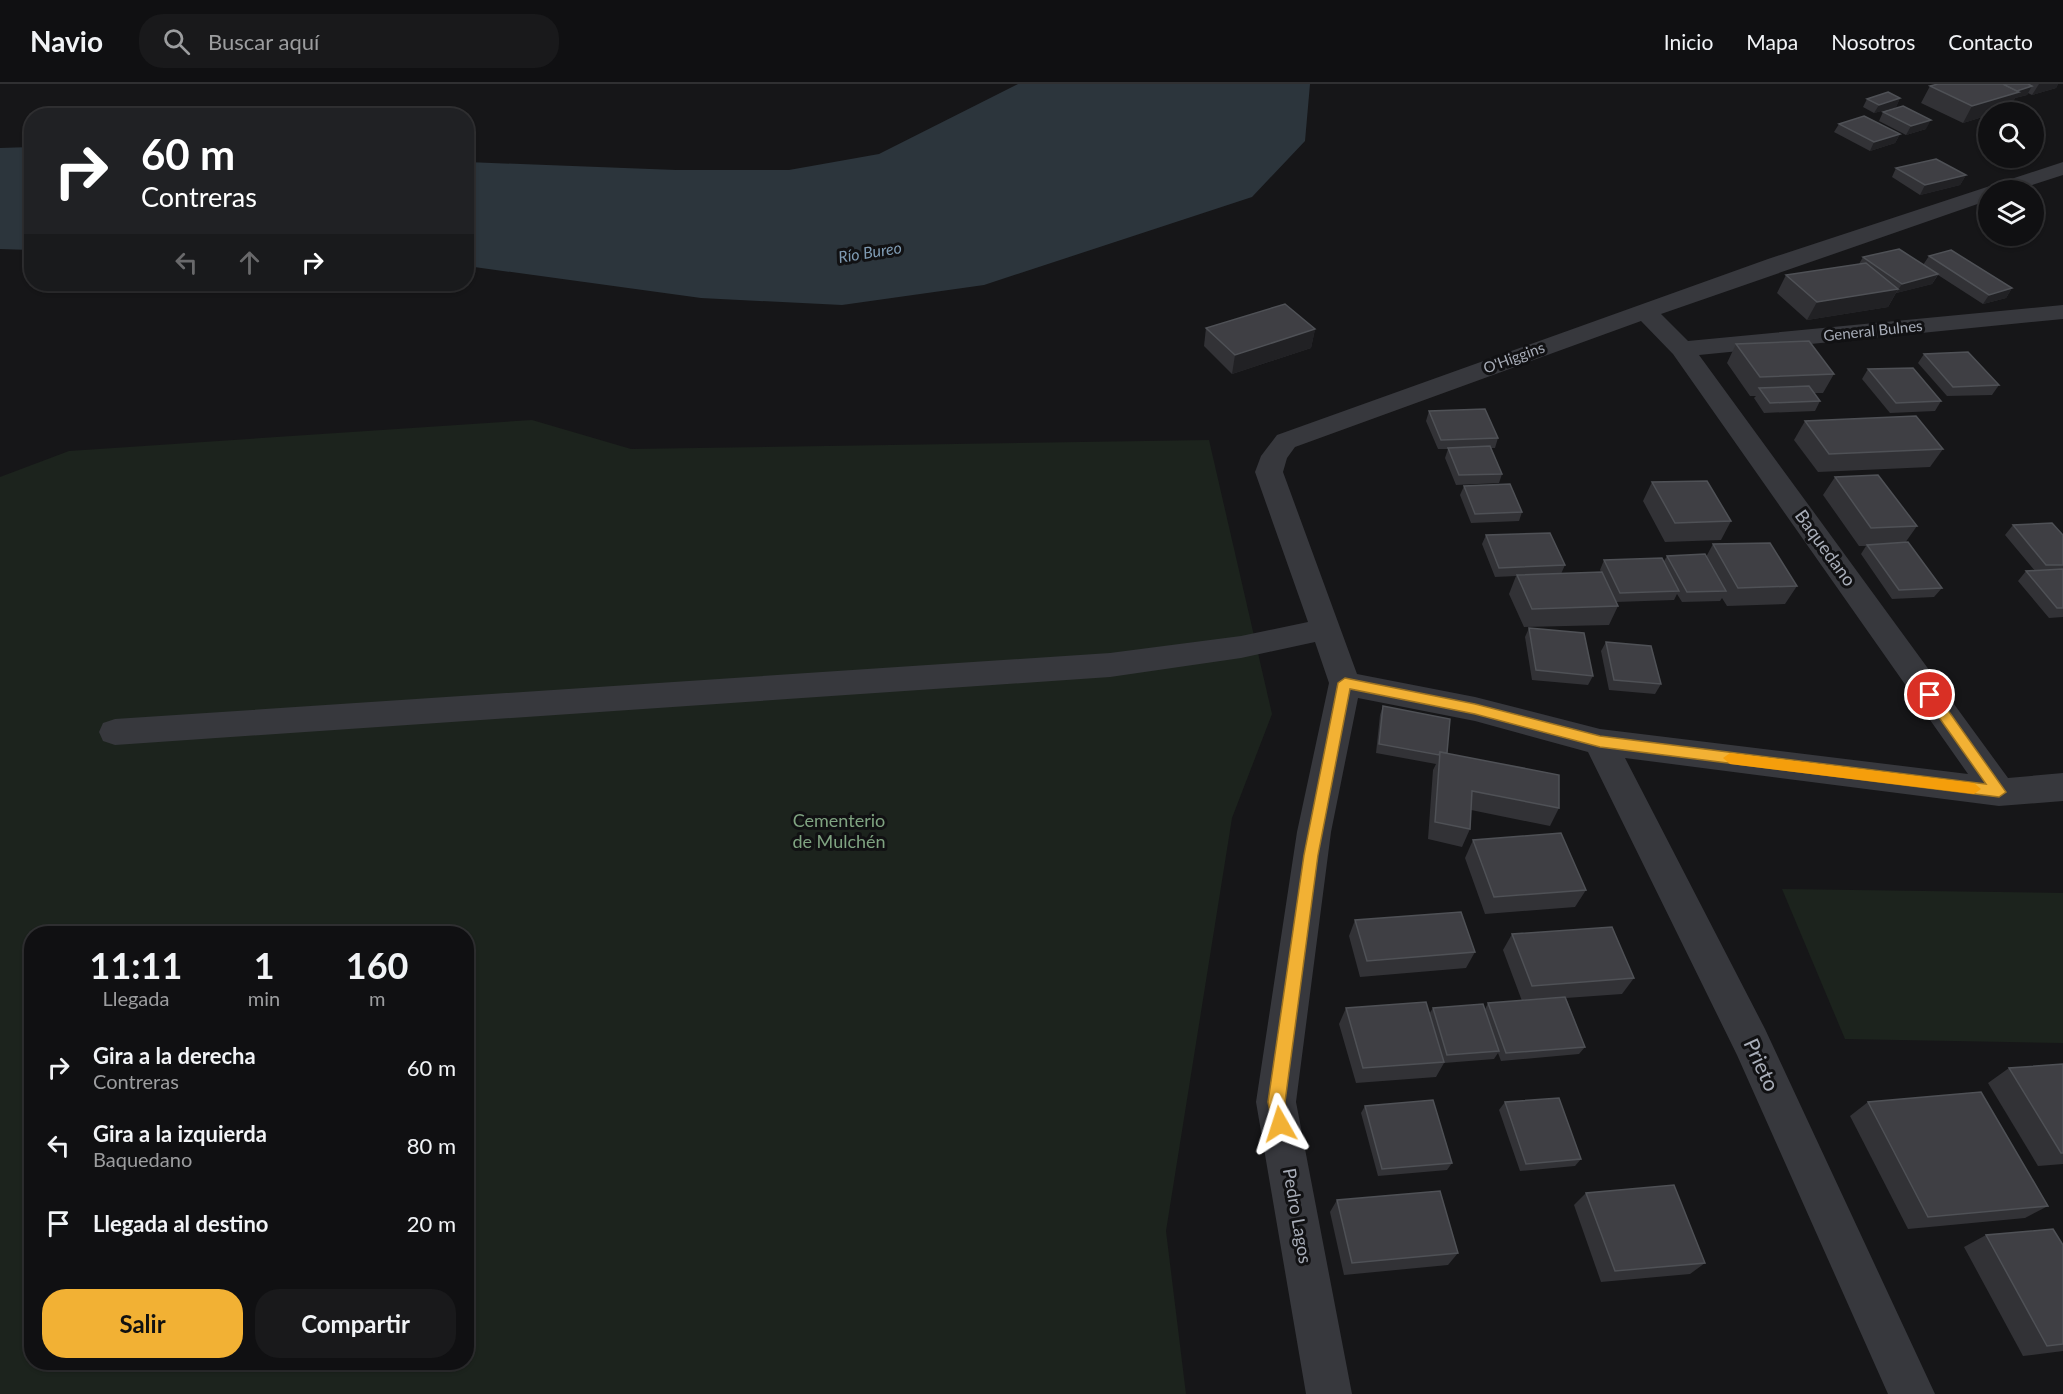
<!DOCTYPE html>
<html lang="es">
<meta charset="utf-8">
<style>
:root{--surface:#101012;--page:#19191b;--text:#f1f3f6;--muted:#9c9d9f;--line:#303032;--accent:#f2b134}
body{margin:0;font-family:Lato,sans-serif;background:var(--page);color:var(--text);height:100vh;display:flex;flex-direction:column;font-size:22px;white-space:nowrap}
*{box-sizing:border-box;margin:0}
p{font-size:20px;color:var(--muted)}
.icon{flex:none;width:33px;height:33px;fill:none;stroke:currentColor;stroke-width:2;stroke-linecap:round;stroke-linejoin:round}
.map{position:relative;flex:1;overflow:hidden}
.drawer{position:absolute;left:24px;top:842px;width:450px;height:444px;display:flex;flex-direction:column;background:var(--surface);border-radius:24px;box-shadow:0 2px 4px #0004,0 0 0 2px var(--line)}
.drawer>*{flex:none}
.hud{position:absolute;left:24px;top:24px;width:450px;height:183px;border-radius:24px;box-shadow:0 2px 4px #0004,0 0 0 2px var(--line);background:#202124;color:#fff;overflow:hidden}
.fabs{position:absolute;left:1978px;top:18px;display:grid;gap:12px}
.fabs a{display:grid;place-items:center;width:66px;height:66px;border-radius:50%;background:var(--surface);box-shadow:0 2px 4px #0004,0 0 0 2px var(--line);font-size:30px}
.pin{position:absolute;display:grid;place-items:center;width:51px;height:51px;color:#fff;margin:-26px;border:3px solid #fff;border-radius:50%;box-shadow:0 2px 6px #0007}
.me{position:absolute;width:66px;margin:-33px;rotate:354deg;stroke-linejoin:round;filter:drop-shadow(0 0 4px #0008)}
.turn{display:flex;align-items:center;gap:21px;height:126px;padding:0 18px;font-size:27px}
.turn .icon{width:78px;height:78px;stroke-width:2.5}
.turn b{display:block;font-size:42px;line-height:51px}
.lanes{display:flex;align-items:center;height:57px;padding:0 18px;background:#0003;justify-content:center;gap:30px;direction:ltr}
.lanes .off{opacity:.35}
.eta{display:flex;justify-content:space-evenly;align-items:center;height:102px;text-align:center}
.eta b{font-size:36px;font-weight:700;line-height:42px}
.action{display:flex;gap:12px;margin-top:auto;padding:12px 18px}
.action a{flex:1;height:69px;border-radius:24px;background:var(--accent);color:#111;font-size:24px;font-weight:700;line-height:69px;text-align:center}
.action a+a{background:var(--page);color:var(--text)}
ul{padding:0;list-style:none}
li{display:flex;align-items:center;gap:18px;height:78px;padding:0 18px}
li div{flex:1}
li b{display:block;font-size:22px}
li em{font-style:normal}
header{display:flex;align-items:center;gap:36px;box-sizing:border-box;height:84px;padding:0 30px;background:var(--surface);border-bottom:2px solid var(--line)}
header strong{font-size:28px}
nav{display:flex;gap:33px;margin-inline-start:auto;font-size:21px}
.search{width:420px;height:54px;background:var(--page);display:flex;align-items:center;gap:15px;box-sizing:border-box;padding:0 21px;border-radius:24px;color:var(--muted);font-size:22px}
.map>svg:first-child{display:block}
.green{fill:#1c231d;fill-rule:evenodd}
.water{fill:#2c353c}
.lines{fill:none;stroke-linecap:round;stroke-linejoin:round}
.minor{fill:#37383d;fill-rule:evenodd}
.wall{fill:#323236}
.shaded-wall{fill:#212124}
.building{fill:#3f3f44;stroke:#4f5156;stroke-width:1.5}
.route{fill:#f2b134;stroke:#9d7322;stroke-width:1.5}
.slow{fill:#f59e0b}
.labels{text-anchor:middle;stroke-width:6;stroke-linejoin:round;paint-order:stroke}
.far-street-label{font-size:15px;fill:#a8adb8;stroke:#111113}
.far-water-label{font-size:16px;font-style:italic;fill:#7f9bb3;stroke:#111113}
.street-label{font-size:18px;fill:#a8adb8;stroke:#111113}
.park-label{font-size:18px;fill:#7fa381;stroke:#111113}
.near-street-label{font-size:21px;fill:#a8adb8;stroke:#111113}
</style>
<header>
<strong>Navio</strong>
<div class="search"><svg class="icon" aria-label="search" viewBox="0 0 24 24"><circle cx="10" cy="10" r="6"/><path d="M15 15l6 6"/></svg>Buscar aquí</div>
<nav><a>Inicio</a><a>Mapa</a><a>Nosotros</a><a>Contacto</a></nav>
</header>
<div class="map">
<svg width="2063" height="1310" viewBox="0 0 2063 1310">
<rect width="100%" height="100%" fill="#161618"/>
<!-- green -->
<g class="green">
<path d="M532,336L631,365L1209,356L1272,630L1232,734L1166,1147L1186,1310H0V393L69,367ZM32,849H466V1278H32Z"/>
<polygon points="1782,805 2063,809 2063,959 1845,955"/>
</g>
<!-- water -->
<g class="water">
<polygon points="1018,0 1310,0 1305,57 1252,113 984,201 842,221 701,214 467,182 467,78 676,86 789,86 879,70"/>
<polygon points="31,63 31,166 0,165 0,64"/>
</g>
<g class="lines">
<!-- minor -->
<path class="minor" d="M2063,78V91L2017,106H1989V116L1661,230L1688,257L2063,221V235L1699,271L2008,694L2063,689V717L1999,722L1625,674L1765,945L1935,1310H1888L1737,971L1588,668L1475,637L1358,614L1331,748L1296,1018L1352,1310H1306L1256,1018L1297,748L1329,599L1315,558L1241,574L1110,593L115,661L103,657L99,648L103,639L115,635L1110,569L1241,552L1308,538L1255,388L1261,372L1277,351L1768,175ZM1641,237L1673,270L1968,690L1600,645L1475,613L1357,590L1283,388L1287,374L1295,363Z"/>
</g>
<!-- wall -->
<g class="wall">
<polygon points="1938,0 2058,0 2056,4 2032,11 2028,9 2027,11 2015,14 2009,25 1997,28 1989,28 1989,31 1963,39 1921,19 1930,2"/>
<polygon points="1900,14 1896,23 1874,29 1863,23 1867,15"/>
<polygon points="1883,28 1926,45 1906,51 1879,37"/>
<polygon points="1839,40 1900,50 1895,59 1870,67 1834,48"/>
<polygon points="1896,84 1966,91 1960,101 1920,111 1892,93"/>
<polygon points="1929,172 2012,204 2006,214 1983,220 1938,191 1932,200 1896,209 1888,223 1807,236 1777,209 1786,191 1859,180 1863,173 1923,181"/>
<polygon points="1206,244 1315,245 1311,264 1232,290 1204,262"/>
<polygon points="1736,260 1834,290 1823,309 1814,309 1820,317 1815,327 1764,329 1754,314 1756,312 1750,312 1727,279"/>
<polygon points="1924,270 1999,301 1992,311 1947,312 1918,279"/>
<polygon points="1868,285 1941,317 1935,327 1890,329 1862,295"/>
<polygon points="1429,327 1498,354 1495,364 1490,364 1502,390 1499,399 1456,401 1445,374 1448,365 1438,365 1426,337"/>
<polygon points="1805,337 1943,365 1930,383 1818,388 1794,356"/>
<polygon points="1835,393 1917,442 1905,459 1942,504 1934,513 1892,515 1861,470 1866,462 1859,462 1823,411"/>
<polygon points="1652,398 1731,437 1721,456 1665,458 1643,417"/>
<polygon points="1464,402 1522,428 1519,437 1471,439 1460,411"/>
<polygon points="2013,441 2063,451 2063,533 2049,534 2018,497 2026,487 2035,487 2005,451"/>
<polygon points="1486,451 1565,481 1561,490 1601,488 1600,486 1604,476 1664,477 1667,472 1706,473 1713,460 1797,502 1785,520 1727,522 1722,514 1720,517 1682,518 1677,510 1674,516 1616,518 1618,522 1609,541 1524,543 1509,510 1516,492 1495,493 1482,460"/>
<polygon points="1529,544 1593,592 1588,601 1532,596 1525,553"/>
<polygon points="1606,558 1661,600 1655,610 1609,606 1601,567"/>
<polygon points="1383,622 1447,669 1559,724 1550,742 1471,726 1470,745 1462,763 1428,755 1433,686 1436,680 1376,669 1380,631"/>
<polygon points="1473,756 1586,806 1575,823 1485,830 1465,774"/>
<polygon points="1355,836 1475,868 1466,884 1360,893 1349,852"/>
<polygon points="1512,850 1634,894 1622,910 1566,914 1585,963 1579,970 1501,977 1498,969 1494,975 1444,979 1436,993 1356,999 1339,940 1346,924 1429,930 1433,924 1485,925 1488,919 1522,917 1503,866"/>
<polygon points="2063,980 2063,1080 2038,1082 1988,999 2009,984"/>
<polygon points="1505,1018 1581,1075 1575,1082 1520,1087 1499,1026"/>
<polygon points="1868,1018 2048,1122 2025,1134 1908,1145 1850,1032"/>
<polygon points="1365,1022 1452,1079 1447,1086 1378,1092 1361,1029"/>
<polygon points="1586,1109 1705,1179 1690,1190 1601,1198 1574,1121"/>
<polygon points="1337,1116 1458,1169 1448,1181 1344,1191 1330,1128"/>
<polygon points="1986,1151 2063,1161 2063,1267 2023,1272 1964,1163"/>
</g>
<!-- shaded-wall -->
<g class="shaded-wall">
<polygon points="2039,0 2058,0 2056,4 2032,11"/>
<polygon points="2032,2 2027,11 2015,14 2009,25 1997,28 1989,28 1989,31 1963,39 1972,22"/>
<polygon points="1900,14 1896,23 1874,29 1879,21"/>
<polygon points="1931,36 1926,45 1906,51 1911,42"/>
<polygon points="1900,50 1895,59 1870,67 1874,58"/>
<polygon points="1966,91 1960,101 1920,111 1925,101"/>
<polygon points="1938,190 1932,200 1896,209 1902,200"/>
<polygon points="2012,204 2006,214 1983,220 1989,211"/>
<polygon points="1898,205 1888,223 1807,236 1817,218"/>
<polygon points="1315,245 1311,264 1232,290 1235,271"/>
</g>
<!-- building -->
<g class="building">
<polygon points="1938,0 2003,0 2019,8 1972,22 1930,2"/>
<polygon points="2003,0 2028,0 2032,2 2017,7"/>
<polygon points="1888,8 1900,14 1879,21 1867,15"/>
<polygon points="1903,22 1931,36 1911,42 1883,28"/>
<polygon points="1864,32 1900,50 1874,58 1839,40"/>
<polygon points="1936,75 1966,91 1925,101 1896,84"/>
<polygon points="1899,165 1938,190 1902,200 1863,173"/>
<polygon points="1951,166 2012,204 1989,211 1929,172"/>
<polygon points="1866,179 1898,205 1817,218 1786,191"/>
<polygon points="1285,220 1315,245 1235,271 1206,244"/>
<polygon points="1809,257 1834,290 1760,293 1736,260"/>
<polygon points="1968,268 1999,301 1953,303 1924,270"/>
<polygon points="1913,284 1941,317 1896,319 1868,285"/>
<polygon points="1809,302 1820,317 1770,319 1759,304"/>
<polygon points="1485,325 1498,354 1441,356 1429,327"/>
<polygon points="1916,332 1943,365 1829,370 1805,337"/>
<polygon points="1490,362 1502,390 1459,391 1448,364"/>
<polygon points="1878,391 1917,442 1871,444 1835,393"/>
<polygon points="1707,397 1731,437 1675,439 1652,398"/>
<polygon points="1510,400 1522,428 1475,430 1464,402"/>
<polygon points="2052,439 2063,451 2063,481 2046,481 2013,441"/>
<polygon points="1550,449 1565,481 1499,484 1486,451"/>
<polygon points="1908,458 1942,504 1899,506 1867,461"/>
<polygon points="1770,459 1797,502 1738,504 1713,460"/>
<polygon points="1705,470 1726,507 1687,508 1667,472"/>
<polygon points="1662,474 1679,507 1620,509 1604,476"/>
<polygon points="2063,485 2063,524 2057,524 2026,487"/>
<polygon points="1602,488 1618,522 1532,525 1517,491"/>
<polygon points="1529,544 1584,549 1593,592 1536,586"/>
<polygon points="1606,558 1651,562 1661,600 1614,596"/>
<polygon points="1383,622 1450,635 1447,669 1440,668 1439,671 1379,660"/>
<polygon points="1440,668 1559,691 1559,724 1472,707 1470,745 1435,738"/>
<polygon points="1561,749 1586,806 1494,813 1473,756"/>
<polygon points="1461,828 1475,868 1367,877 1355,836"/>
<polygon points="1612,843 1634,894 1532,902 1512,850"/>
<polygon points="1565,913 1585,963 1506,969 1488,919"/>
<polygon points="1426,918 1444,978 1363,984 1346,924"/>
<polygon points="1483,920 1499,967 1447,971 1433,924"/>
<polygon points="2063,980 2063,1069 2061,1069 2009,984"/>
<polygon points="1981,1008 2048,1122 1928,1133 1868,1018"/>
<polygon points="1559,1014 1581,1075 1526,1080 1505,1018"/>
<polygon points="1433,1016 1452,1079 1382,1085 1365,1022"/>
<polygon points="1674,1101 1705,1179 1615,1187 1586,1109"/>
<polygon points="1440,1107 1458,1169 1352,1179 1337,1116"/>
<polygon points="2053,1145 2063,1161 2063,1260 2047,1262 1986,1151"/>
</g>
<!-- route -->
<polygon class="route" points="1345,594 1475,620 1600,652 1986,700 1926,615 1926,608 1935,608 2006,708 1999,713 1600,663 1475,630 1350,605 1318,771 1285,1018 1289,1040 1286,1046 1280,1048 1274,1046 1268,1018 1304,771 1338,599"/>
<!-- slow -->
<polygon class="slow" points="1730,669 1974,699 1981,705 1974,710 1730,680 1723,674"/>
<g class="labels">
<!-- far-street labels -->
<g class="far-street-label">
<text transform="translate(1873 247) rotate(-6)" y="5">General Bulnes</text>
<text transform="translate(1514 274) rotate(-20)" y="5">O'Higgins</text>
</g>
<!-- far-water labels -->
<g class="far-water-label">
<text transform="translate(870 168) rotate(-9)" y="6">Río Bureo</text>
</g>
<!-- street labels -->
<g class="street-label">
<text transform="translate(1825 464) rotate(54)" y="6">Baquedano</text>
<text transform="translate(1297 1132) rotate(80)" y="6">Pedro Lagos</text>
</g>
<!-- park labels -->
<g class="park-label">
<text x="839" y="743">Cementerio<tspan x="839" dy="21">de Mulchén</tspan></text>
</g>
<!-- near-street labels -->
<g class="near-street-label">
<text transform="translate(1761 981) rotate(65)" y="7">Prieto</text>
</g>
</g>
</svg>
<div class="fabs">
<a><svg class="icon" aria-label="search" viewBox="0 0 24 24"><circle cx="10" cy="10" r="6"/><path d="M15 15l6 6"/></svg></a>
<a><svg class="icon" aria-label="layers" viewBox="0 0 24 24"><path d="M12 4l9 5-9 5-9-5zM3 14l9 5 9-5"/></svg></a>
</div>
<div class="pin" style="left:1930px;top:611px;background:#d93025"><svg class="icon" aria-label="arrive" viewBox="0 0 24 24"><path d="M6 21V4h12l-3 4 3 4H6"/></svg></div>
<svg class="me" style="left:1280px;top:1040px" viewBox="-20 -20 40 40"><path d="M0-17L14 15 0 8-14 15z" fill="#f2b134" stroke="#fff" stroke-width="4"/></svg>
<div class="hud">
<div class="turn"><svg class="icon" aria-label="right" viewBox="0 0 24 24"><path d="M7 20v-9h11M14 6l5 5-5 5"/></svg><div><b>60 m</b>Contreras</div></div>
<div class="lanes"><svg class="icon off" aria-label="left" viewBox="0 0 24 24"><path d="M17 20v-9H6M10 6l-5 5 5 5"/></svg><svg class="icon off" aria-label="ahead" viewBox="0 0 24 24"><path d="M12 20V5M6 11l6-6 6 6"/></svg><svg class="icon" aria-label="right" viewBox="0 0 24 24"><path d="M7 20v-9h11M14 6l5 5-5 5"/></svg></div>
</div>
<section class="drawer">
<div class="eta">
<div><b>11:11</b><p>Llegada</p></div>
<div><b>1</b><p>min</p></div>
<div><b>160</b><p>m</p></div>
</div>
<ul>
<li><svg class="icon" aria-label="right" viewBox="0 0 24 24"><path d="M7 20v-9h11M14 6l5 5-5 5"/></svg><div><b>Gira a la derecha</b><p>Contreras</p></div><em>60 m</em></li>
<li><svg class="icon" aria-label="left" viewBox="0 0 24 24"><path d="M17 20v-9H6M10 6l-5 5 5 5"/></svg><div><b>Gira a la izquierda</b><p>Baquedano</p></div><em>80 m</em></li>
<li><svg class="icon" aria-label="arrive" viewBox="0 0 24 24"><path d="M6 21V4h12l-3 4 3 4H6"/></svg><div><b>Llegada al destino</b></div><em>20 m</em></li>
</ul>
<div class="action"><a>Salir</a><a>Compartir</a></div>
</section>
</div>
